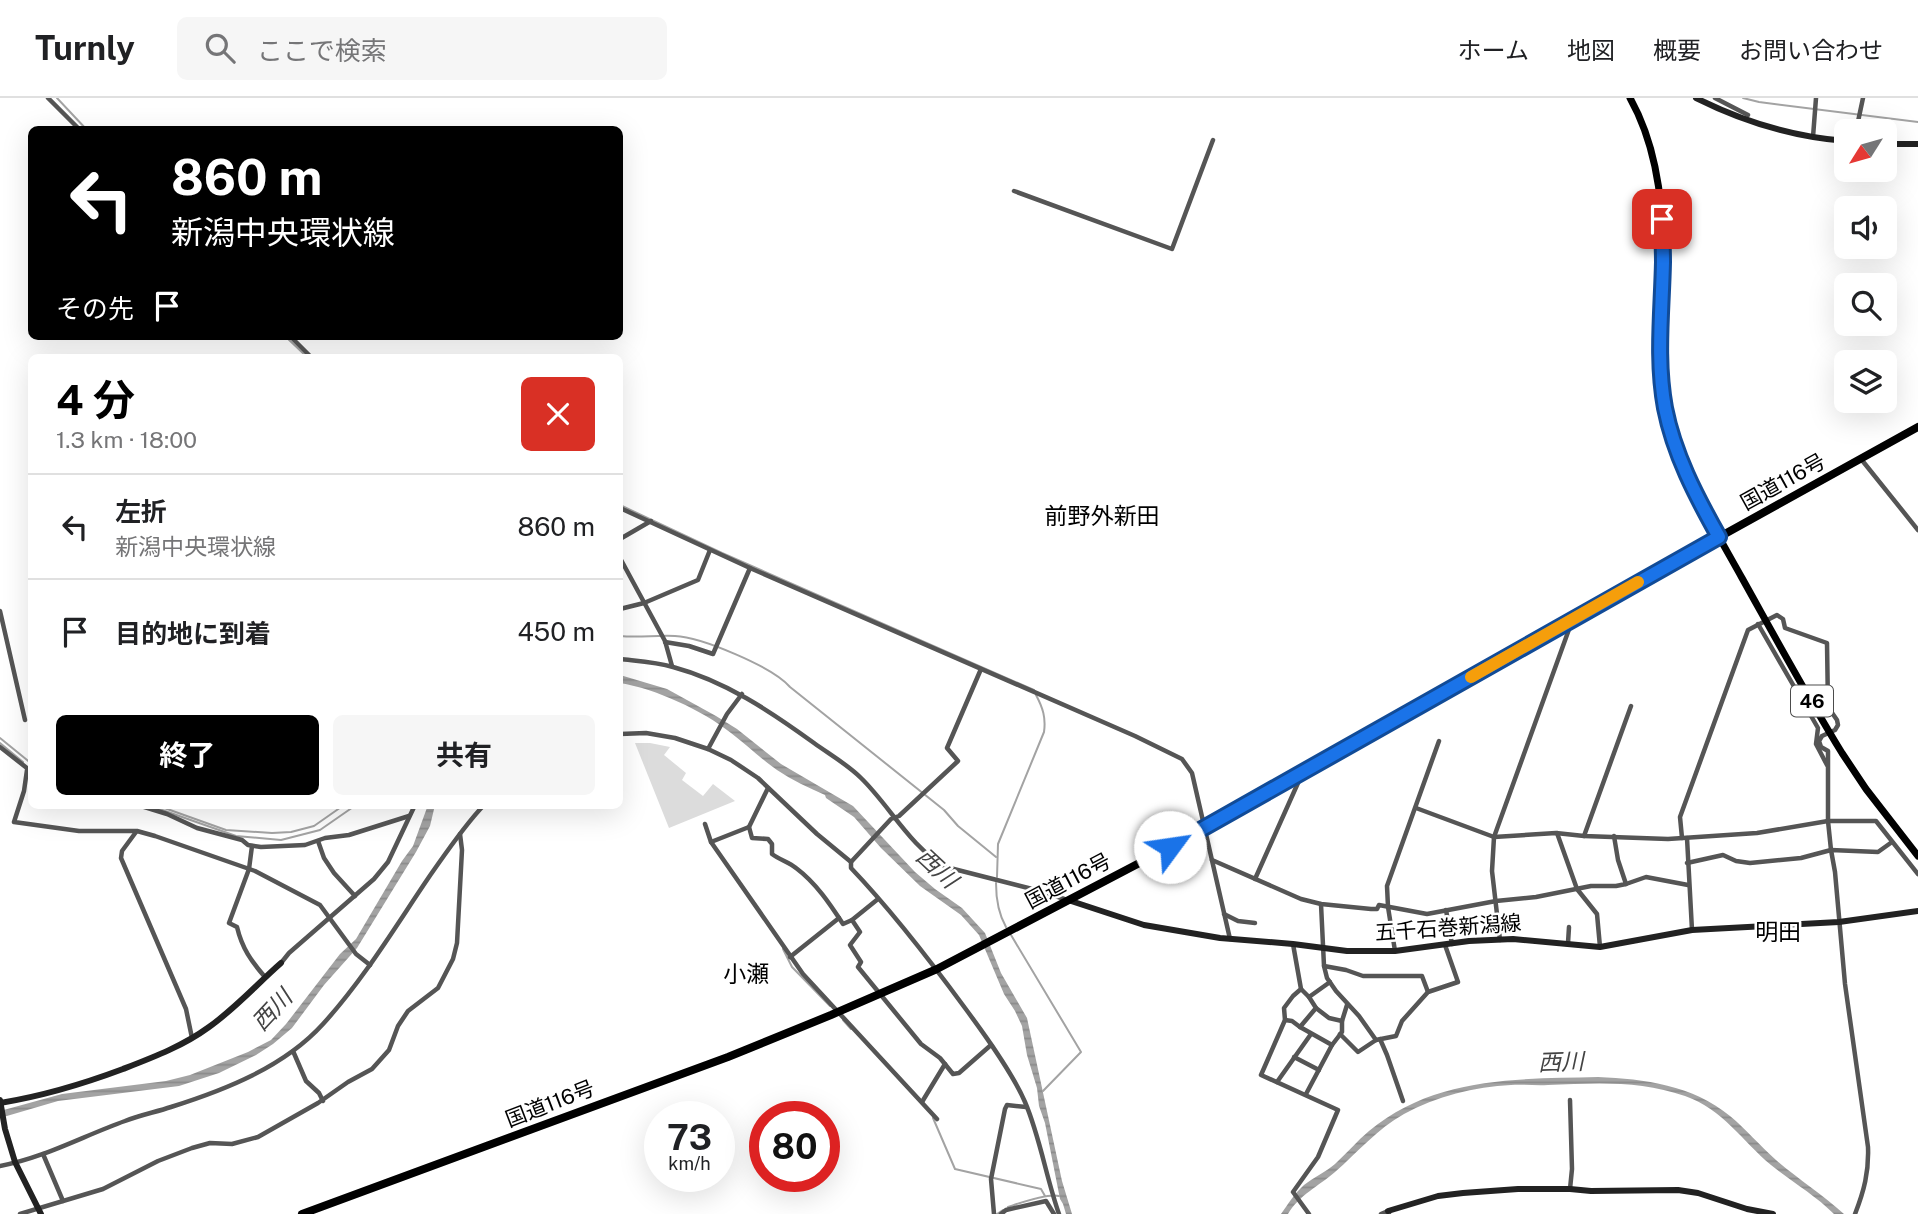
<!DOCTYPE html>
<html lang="ja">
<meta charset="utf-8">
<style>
:root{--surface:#fff;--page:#f6f6f6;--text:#202124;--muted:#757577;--line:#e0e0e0;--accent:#000}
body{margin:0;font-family:"Public Sans","Noto Sans JP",sans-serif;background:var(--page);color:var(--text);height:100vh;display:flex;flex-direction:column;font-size:26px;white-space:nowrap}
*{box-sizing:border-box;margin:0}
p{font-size:23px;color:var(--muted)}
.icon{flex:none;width:38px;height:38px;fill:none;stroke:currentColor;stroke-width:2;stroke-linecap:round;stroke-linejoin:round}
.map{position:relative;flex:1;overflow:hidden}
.panel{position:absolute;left:28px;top:256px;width:595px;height:455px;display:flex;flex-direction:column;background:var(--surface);border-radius:10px;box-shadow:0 7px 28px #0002}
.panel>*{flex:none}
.top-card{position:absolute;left:28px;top:28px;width:595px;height:214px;border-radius:10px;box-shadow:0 7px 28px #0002;background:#000;color:#fff;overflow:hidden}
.needle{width:46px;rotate:233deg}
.controls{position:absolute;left:1834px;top:21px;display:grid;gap:14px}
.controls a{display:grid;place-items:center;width:63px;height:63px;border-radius:10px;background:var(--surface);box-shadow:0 7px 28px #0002;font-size:35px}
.speed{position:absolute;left:644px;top:1003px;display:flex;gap:14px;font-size:35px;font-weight:700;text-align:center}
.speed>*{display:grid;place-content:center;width:91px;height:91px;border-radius:50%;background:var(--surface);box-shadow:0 7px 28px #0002;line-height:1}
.speed small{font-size:18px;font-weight:400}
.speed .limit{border:10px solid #d22;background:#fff;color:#111}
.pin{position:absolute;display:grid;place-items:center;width:60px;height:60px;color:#fff;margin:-30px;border-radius:14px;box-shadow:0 4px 10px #0006}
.me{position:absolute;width:77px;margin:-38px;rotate:59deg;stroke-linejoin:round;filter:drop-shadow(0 0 5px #0008)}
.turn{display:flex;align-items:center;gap:24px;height:147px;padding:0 28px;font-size:32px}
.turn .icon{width:91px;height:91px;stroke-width:2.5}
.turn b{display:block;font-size:49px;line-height:60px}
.then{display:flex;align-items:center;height:66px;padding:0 28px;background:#0003;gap:14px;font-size:26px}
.round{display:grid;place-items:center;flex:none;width:74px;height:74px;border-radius:10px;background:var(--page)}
.headline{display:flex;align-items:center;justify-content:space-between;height:119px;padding:0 28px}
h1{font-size:42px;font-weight:700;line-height:52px;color:var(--accent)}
.action{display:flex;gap:14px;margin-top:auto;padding:14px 28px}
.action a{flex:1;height:80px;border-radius:10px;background:var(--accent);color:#fff;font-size:28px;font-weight:700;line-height:80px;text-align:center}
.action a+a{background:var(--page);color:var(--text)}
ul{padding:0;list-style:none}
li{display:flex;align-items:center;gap:21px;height:105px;padding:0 28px;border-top:2px solid var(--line)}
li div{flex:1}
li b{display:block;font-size:26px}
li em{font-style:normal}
header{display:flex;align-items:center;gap:42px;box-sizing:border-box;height:98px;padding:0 35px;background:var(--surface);border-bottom:2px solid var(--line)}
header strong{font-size:33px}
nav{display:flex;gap:38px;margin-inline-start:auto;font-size:24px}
.search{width:490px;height:63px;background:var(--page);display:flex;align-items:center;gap:18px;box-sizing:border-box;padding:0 24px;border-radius:10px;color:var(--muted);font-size:26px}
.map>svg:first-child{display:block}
.pitch{fill:#dcdcdc}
.water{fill:url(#water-rules)}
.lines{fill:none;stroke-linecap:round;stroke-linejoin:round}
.stream{stroke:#a3a3a3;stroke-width:2}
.street{stroke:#555;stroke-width:4.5}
.secondary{stroke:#222;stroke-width:6}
.primary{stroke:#000;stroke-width:7}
.highway{stroke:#000;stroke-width:8}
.route-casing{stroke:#114b97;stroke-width:18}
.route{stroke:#1a73e8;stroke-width:12}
.slow{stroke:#f59e0b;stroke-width:12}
.labels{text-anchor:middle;stroke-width:5;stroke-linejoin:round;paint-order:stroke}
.shield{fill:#fff;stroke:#4c4c4c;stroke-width:2}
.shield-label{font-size:19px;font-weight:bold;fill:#000}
.street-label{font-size:21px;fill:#000;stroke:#fff}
.neighbourhood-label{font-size:23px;fill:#000;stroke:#fff}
.water-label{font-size:23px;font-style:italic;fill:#444;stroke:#fff}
</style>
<header>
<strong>Turnly</strong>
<div class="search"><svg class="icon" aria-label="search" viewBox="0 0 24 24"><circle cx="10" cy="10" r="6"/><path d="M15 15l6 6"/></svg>ここで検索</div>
<nav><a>ホーム</a><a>地図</a><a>概要</a><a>お問い合わせ</a></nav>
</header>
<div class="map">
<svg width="1918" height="1116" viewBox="0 0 1918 1116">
<defs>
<pattern id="water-rules" width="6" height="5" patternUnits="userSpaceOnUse" patternTransform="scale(1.75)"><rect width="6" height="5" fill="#a3a3a3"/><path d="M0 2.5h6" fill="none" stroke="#8b8b8b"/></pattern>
</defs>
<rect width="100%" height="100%" fill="#fff"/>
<!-- pitch -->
<polygon class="pitch" points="635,645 650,645 670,649 664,657 686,675 682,682 703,698 713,686 735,703 669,730"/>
<!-- water -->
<g class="water">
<path d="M620,577L667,591L716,618L737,631L781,666L853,708L915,774L935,791L962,810L985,835L1001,875L1027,920L1062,1083L1072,1116H1066L1063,1106L1060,1101L1045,1025L1039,1008L1037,990L1027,957L1022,928L1015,913L1004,896L979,837L961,817L920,788L881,750L854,719L826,700L825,697C809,690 792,682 777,672C761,661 747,647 731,635C702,612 656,591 620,585Z"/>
<polygon points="428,707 435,707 430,728 416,754 357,850 324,887 292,930 273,946 256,957 219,975 179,988 58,1003 0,1020 0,1013 62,996 166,983 190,977 248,954 271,942 286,926 340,856 356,841 402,763 413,748"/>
<path d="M1598,979C1645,981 1692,987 1730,1018C1746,1031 1760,1048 1776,1062C1798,1081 1822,1096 1844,1116H1834C1815,1097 1792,1084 1771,1067C1742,1043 1723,1011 1685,998C1640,982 1595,985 1548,987C1536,988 1523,986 1511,987C1475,989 1436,998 1404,1016C1377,1031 1358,1054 1335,1074C1319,1088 1299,1097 1288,1116H1281C1288,1106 1295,1095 1304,1087C1314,1079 1326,1074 1335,1066C1347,1055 1357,1043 1369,1033C1435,978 1518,981 1598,979Z"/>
</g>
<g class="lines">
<!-- stream -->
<g class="stream">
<polyline points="57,0 87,32"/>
<polyline points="1743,0 1759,4 1918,24"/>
<polyline points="285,238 307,259"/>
<polyline points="620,407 722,455 1034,592"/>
<path d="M620,538C638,540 656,537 675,538C701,539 773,569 790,589L944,712L958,728L996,759"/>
<polyline points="0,640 32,666"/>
<polyline points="0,645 23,664"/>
<polyline points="148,707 236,738 281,742 320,732 356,707"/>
<polyline points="156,707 226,732 272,735 291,734 314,728 344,707"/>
<path d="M997,779L998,746L1044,634C1046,620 1043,610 1036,597"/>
<path d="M996,785C996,801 998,815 1006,829"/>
<polyline points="1011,837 1081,954 1043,993"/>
<polyline points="783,851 792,869 830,908"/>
<polyline points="843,922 851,931"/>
<polyline points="933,1020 955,1071 1041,1091 1045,1098"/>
<path d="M1008,1109C1020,1105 1047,1095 1059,1098"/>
<polyline points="997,1116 1003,1112"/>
</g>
<!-- street -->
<g class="street">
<polyline points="48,0 80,32"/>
<polyline points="1715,0 1748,17"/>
<polyline points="1856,33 1863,0"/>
<polyline points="1813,39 1816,0"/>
<polyline points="1014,93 1172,151 1213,42"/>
<polyline points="290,238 311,259"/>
<polyline points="1861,361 1918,432"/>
<polyline points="620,410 750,470 1135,638 1182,661 1192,675 1230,841"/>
<polyline points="620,441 651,423"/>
<polyline points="620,460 665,543 672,568"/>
<polyline points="620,511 644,505 698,482 710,452"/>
<polyline points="0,513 25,622"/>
<polyline points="1758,526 1818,630 1816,646 1827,667"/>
<polyline points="665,544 689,548 713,556 750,470"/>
<path d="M620,561C637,563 656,564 673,569C725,583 770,613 814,645C829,656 847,666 861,680C890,708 910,749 946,769L1044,794L1067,802"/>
<path d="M620,636L646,635L675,640L708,651L731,662L758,680L817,736L851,764V770C893,814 929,861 965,910C985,937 1012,974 1025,1004C1040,1039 1046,1079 1059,1116"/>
<polyline points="0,649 32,674"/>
<polyline points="708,651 727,616 742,596"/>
<polyline points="27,672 24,693 14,724 79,733 137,733 155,738 255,773 320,807 356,856 370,867"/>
<path d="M768,690L749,729L752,740L768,741L772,746V756C780,762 789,764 796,770C816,785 830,806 843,826L852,822L878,801"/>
<polyline points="138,707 167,716 197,730 242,742 248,747 261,749 305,747 325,740 349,737 409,718"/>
<polyline points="1416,710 1494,739 1556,735 1584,738 1668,741 1757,735 1828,723 1876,723 1918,776"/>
<polyline points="705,726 711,744 803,876 937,1021"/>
<polyline points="136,734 122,753 121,760 186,911 192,940"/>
<polyline points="1557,735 1577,791 1597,816 1600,849"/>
<polyline points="1584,738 1631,608"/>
<path d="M1682,740L1680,719L1748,532L1777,517L1783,521L1785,530L1827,545L1828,609L1837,622L1838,627L1835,632L1822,638L1819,643L1821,649L1828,653V723L1831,752L1835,774L1845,886L1868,1049C1869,1074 1864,1093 1855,1116"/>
<polyline points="1687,740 1692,832"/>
<polyline points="318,743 324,760 334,775 355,798"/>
<polyline points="711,744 749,729"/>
<path d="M252,748L249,771L229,825L237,829C242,850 251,863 265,879"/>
<polyline points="1212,762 1301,801 1321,806 1371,811 1377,811 1379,807 1427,816 1496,803 1536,799 1591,788 1616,788 1626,786 1618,762 1614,738"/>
<polyline points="851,764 891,721 899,718 958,663 947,650 981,571"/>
<polyline points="1687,765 1723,757 1736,763 1750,765 1801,760 1831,752 1878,754 1892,744"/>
<polyline points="1255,781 1302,676"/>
<polyline points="1626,786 1646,779 1688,787"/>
<polyline points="1321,806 1324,868 1327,880 1336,893 1359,918 1376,942"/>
<polyline points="1446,812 1452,846"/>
<polyline points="1224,816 1238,823 1255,825"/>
<polyline points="852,822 860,834 850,847 861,864 858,869 921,946 940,960 953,976 959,975 991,947"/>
<polyline points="1500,842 1492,773 1494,739 1572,523"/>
<polyline points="1568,845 1569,829"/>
<polyline points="1293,846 1301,891 1293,898 1284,910 1285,922 1261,977 1338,1012 1318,1059 1293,1094 1309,1116"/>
<polyline points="1395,853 1388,809 1387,788 1439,643"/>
<polyline points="790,859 839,820"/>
<polyline points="281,865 289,855 374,781 388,764 415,707"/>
<polyline points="1324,868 1346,872 1363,878 1422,878 1428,894"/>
<polyline points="1301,891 1309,899 1330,884"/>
<polyline points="1309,899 1316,910 1300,929 1332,947"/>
<polyline points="1316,910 1329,920 1342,923"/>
<polyline points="1285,922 1292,923 1300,929"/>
<polyline points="1340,936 1358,954 1376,942 1396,938 1402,923 1428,894 1458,884 1445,847"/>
<polyline points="1380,941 1387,957 1403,1003"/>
<polyline points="293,953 306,983 319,995 323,1003"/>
<polyline points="1294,959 1319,972"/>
<polyline points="1277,984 1311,936"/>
<polyline points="1306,996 1332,947 1342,934 1342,923 1347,907"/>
<polyline points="1570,1002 1572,1071 1570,1091"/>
<polyline points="922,1004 945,966"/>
<polyline points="43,1056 63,1103"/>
<path d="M0,1068C44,1060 83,1038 125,1023C140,1017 156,1014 171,1009C225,992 284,969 323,926C364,881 395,829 429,779C446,755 463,729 484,707"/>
<polyline points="20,1116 103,1091 158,1063 192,1050 210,1045 232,1046 258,1039 318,1005 348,984 372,971 389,952 398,928 408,913 438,890 453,861 457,845 462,752 460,736"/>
<polyline points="994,1116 991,1081 1005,1011 1007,1007 1026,1009"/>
<polyline points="1001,1116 1006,1112 1046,1103 1054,1116"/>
<polyline points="1381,1116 1388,1113 1389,1116"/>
</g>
<!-- secondary -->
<g class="secondary">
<path d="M1696,0C1744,24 1793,39 1846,43"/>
<polyline points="1885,46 1918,46"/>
<polyline points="1068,802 1144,827 1220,840 1293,846 1347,853 1395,853 1469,843 1513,841 1600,849 1692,832 1839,824 1918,813"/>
<polyline points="0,1002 5,1031 15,1064 41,1116"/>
<path d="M0,1005C43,998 83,986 123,971C154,959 183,948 209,929C236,910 257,886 281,865"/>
<polyline points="1388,1113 1438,1098 1463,1095 1518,1091 1570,1091 1591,1093 1678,1092 1698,1095 1747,1111 1773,1116"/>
</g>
<!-- primary -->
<path class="primary" d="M1630,0C1657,48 1664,110 1663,165C1662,214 1655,264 1666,312C1679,374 1712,426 1742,480C1775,539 1807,598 1842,655L1866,691L1918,758"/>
<!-- highway -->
<polyline class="highway" points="302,1116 728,959 831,917 937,871 1170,749 1573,523 1647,479 1918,329"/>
</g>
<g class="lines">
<!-- route casing -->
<g class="route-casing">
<path id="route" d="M1170,749L1719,439C1696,398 1674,356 1665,310C1656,261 1662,213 1663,164C1663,149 1662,135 1662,121"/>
</g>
<!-- route -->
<use href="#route" class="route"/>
<!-- slow -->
<polyline class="slow" points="1471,579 1638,484"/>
</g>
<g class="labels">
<!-- shield labels -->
<rect class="shield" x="1791" y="587.5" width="42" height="31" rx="5"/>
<g class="shield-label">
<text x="1812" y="610">46</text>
</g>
<!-- street labels -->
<g class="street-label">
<text transform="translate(1783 384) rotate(-29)" y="7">国道116号</text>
<text transform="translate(1068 783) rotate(-28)" y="7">国道116号</text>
<text transform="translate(1448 830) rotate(-4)" y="7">五千石巻新潟線</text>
<text transform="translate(550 1006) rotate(-21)" y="7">国道116号</text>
</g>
<!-- neighbourhood labels -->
<g class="neighbourhood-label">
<text x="1102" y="426">前野外新田</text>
<text x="1778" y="842">明田</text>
<text x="746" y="884">小瀬</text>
</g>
<!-- water labels -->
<g class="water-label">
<text transform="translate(937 770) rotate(43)" y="8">西川</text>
<text transform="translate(272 912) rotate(-47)" y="8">西川</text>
<text transform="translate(1561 964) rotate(-2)" y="8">西川</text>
</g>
</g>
</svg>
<div class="controls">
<a><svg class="needle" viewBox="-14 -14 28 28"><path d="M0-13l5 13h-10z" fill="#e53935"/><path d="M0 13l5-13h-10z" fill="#757577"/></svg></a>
<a><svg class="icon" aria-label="sound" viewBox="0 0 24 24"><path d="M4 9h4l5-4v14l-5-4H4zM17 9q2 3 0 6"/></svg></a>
<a><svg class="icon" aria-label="search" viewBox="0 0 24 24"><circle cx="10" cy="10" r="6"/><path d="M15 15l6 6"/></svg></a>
<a><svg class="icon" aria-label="layers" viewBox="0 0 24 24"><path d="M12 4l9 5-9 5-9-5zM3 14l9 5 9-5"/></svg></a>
</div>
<div class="speed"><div>73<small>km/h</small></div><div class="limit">80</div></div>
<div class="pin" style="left:1662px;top:121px;background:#d93025"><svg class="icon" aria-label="arrive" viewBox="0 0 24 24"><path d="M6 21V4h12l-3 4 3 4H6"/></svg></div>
<svg class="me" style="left:1170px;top:749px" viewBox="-20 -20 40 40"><circle r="19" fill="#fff"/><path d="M0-13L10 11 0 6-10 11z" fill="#1a73e8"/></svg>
<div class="top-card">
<div class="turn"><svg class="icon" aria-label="left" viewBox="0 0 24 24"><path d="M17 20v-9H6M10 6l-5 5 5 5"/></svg><div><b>860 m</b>新潟中央環状線</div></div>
<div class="then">その先<svg class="icon" aria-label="arrive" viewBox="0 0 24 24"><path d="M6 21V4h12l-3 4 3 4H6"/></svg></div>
</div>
<section class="panel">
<div class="headline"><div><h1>4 分</h1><p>1.3 km · 18:00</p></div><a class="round" style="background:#d93025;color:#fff"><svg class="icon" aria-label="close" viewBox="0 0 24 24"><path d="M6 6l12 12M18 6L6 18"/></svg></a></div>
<ul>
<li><svg class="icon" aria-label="left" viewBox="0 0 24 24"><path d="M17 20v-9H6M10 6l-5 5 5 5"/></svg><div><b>左折</b><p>新潟中央環状線</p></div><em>860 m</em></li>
<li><svg class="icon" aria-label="arrive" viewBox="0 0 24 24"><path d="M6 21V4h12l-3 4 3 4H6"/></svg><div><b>目的地に到着</b></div><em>450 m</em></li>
</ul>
<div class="action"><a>終了</a><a>共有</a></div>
</section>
</div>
